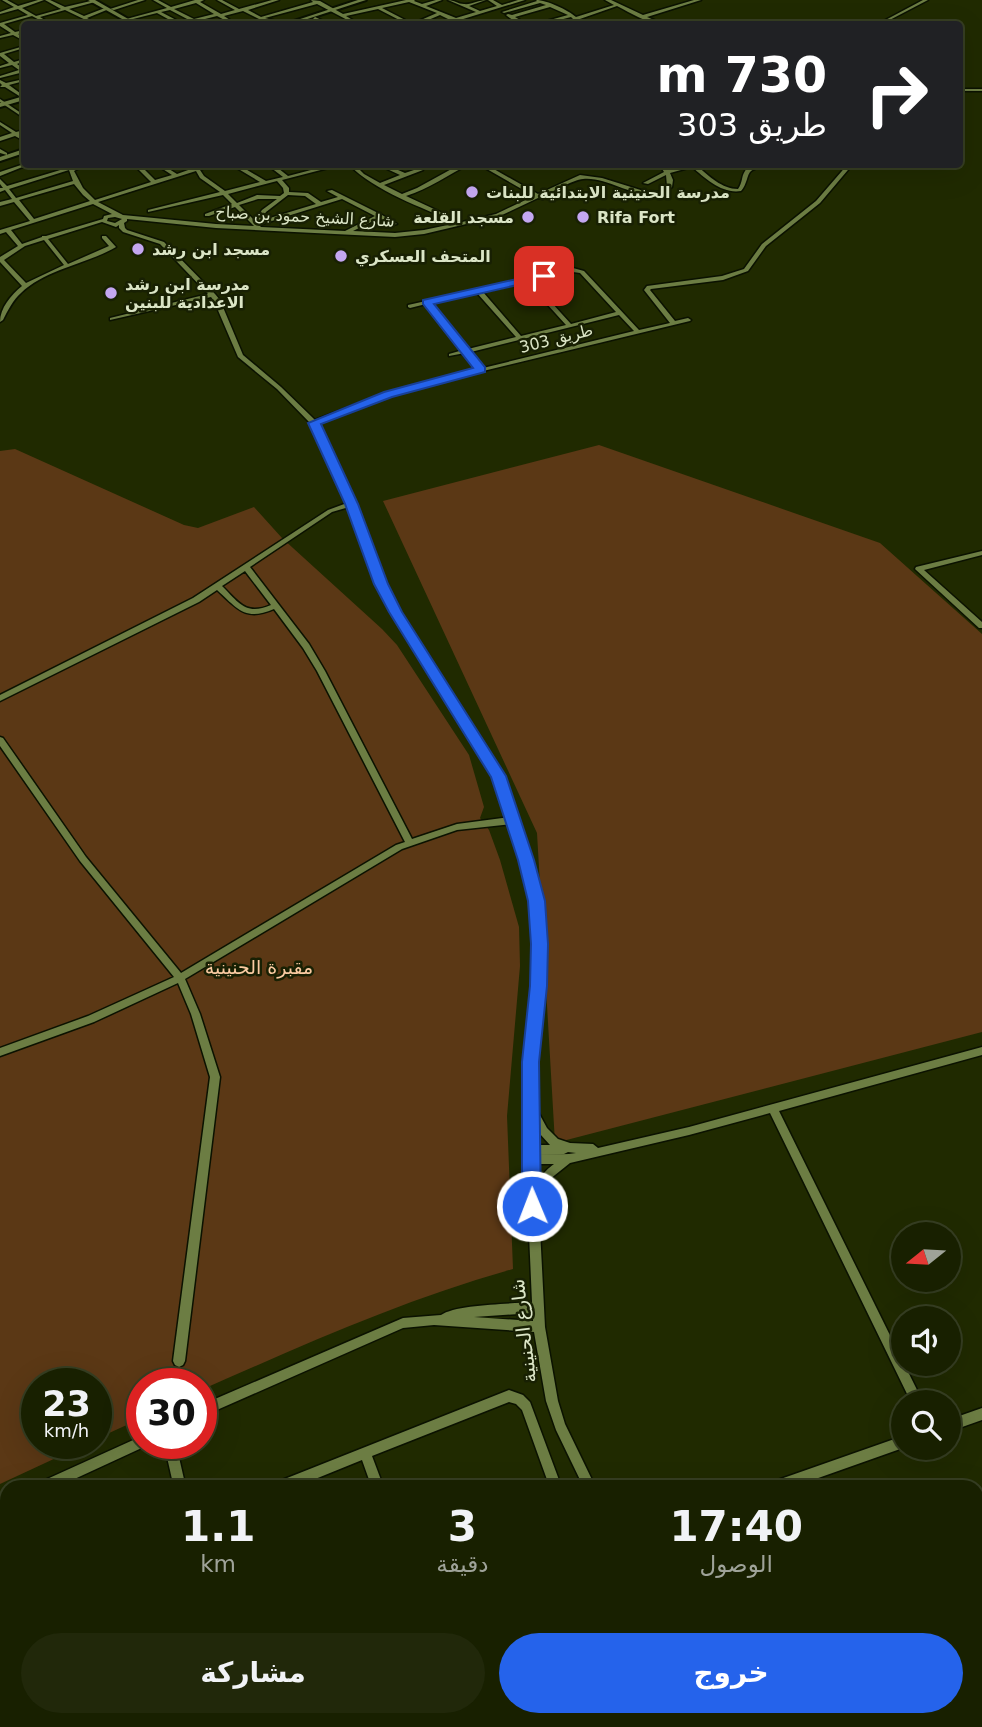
<!DOCTYPE html>
<html lang="ar">
<meta charset="utf-8">
<style>
:root{--surface:#182000;--page:#21280a;--text:#f1f3f6;--muted:#9fa399;--line:#363e22;--accent:#2563eb}
body{margin:0;font-family:"DejaVu Sans","Noto Naskh Arabic",sans-serif;background:var(--page);color:var(--text);direction:rtl;height:100vh;display:flex;flex-direction:column;font-size:26px;white-space:nowrap}
*{box-sizing:border-box;margin:0}
p{font-size:23px;color:var(--muted)}
.icon{flex:none;width:38px;height:38px;fill:none;stroke:currentColor;stroke-width:2;stroke-linecap:round;stroke-linejoin:round}
.map{position:relative;flex:1;overflow:hidden;direction:ltr}
.drawer{position:absolute;left:0px;top:1480px;width:984px;height:247px;display:flex;flex-direction:column;background:var(--surface);border-radius:21px 21px 0 0;box-shadow:0 7px 28px #0002,0 0 0 2px var(--line);direction:rtl}
.drawer>*{flex:none}
.hud{position:absolute;left:21px;top:21px;width:942px;height:147px;border-radius:7px;box-shadow:0 7px 28px #0002,0 0 0 2px var(--line);direction:rtl;background:#202124;color:#fff;overflow:hidden}
.needle{width:46px;rotate:252deg}
.fabs{position:absolute;left:891px;top:1222px;display:grid;gap:14px}
.fabs a{display:grid;place-items:center;width:70px;height:70px;border-radius:50%;background:var(--surface);box-shadow:0 7px 28px #0002,0 0 0 2px var(--line);font-size:35px}
.speed{position:absolute;left:21px;top:1368px;display:flex;gap:14px;font-size:35px;font-weight:700;text-align:center}
.speed>*{display:grid;place-content:center;width:91px;height:91px;border-radius:50%;background:var(--surface);box-shadow:0 7px 28px #0002,0 0 0 2px var(--line);line-height:1}
.speed small{font-size:18px;font-weight:400}
.speed .limit{border:10px solid #d22;background:#fff;color:#111}
.pin{position:absolute;display:grid;place-items:center;width:60px;height:60px;color:#fff;margin:-30px;border-radius:14px;box-shadow:0 4px 10px #0006}
.me{position:absolute;width:77px;margin:-38px;rotate:359deg;stroke-linejoin:round;filter:drop-shadow(0 0 5px #0008)}
.turn{display:flex;align-items:center;gap:24px;height:147px;padding:0 21px;font-size:32px}
.turn .icon{width:91px;height:91px;stroke-width:2.5}
.turn b{display:block;font-size:49px;line-height:60px}
.eta{display:flex;justify-content:space-evenly;align-items:center;height:119px;text-align:center}
.eta b{font-size:42px;font-weight:700;line-height:49px}
.action{display:flex;gap:14px;margin-top:auto;padding:14px 21px}
.action a{flex:1;height:80px;border-radius:42px;background:var(--accent);color:#fff;font-size:28px;font-weight:700;line-height:80px;text-align:center}
.action a+a{background:var(--page);color:var(--text)}
.map>svg:first-child{display:block}
.green{fill:#5b3815}
.lines{fill:none;stroke-linecap:round;stroke-linejoin:round}
.minor-casing{stroke:#0b1200;stroke-width:3}
.tertiary-casing{stroke:#0b1200;stroke-width:4}
.minor{fill:#6c7d43;fill-rule:evenodd}
.tertiary{fill:#6c7d43;fill-rule:evenodd}
.route{fill:#2563eb;stroke:#184099;stroke-width:2}
.poi-dot{fill:#c4a7f1;stroke:#182003;stroke-width:2.5}
.labels{text-anchor:middle;stroke-width:5;stroke-linejoin:round;paint-order:stroke}
.far-poi-label{font-size:16px;font-weight:bold;fill:#dbe5c6;stroke:#182003;text-anchor:start}
.far-street-label{font-size:16px;fill:#dbe5c6;stroke:#182003}
.park-label{font-size:19px;fill:#fbcba2;stroke:#182003}
.street-label{font-size:19px;fill:#dbe5c6;stroke:#182003}
</style>
<div class="map">
<svg width="982" height="1727" viewBox="0 0 982 1727">
<rect width="100%" height="100%" fill="#202a00"/>
<!-- green -->
<g class="green">
<polygon points="599,445 880,543 982,634 982,1032 555,1143 537,833 383,501"/>
<path d="M15,449L184,525L198,528L254,507L282,538L382,629L397,645L469,755L484,807L480,818L489,830L500,860L519,927L520,966L507,1116L513,1269C405,1299 303,1345 201,1390V1384H142V1418L96,1439V1384H37V1444H86L0,1484V451Z"/>
</g>
<g class="lines">
<!-- minor casing -->
<g class="minor-casing">
<g id="minor">
<polygon points="2,0 7,0 18,6 38,0 44,0 22,8 36,16 61,9 45,0 50,0 65,7 95,0 95,2 69,9 84,16 105,8 109,9 87,18 98,24 94,24 65,10 40,17 51,24 47,24 32,16 4,24 15,32 24,30 24,32 18,34 24,38 24,41 13,35 0,38 0,36 11,33 0,26 0,23 28,15 18,9 0,14 0,12 14,7"/>
<polygon points="138,0 145,0 114,10 110,9"/>
<path d="M153,0H158L171,7L195,0H204L200,2L221,14L235,10L217,0H222L239,9L272,0H279L248,10L261,17L313,2L311,0L320,1L343,14L406,0H415L414,1L422,4L436,0H442L426,6L456,18L476,12L448,0C454,0 458,4 464,4C471,5 479,0 486,0L469,6L480,11L497,6L488,0H493L502,5L518,0H525L460,20L468,23V24L452,21L440,15L419,24H414V23L437,13L409,2L382,8L411,23V24H407L378,9L346,16L359,24H355L317,4L265,18L284,23V24L265,22L243,11L224,16L236,24H232L217,16L197,21L202,24H198L193,22L177,24L157,13L113,24H108L167,8ZM196,3L214,14L194,19L174,9ZM170,10L189,20L180,22L161,12Z"/>
<path d="M536,0C547,0 568,10 576,17L614,5L605,0H611L643,15L694,0H701L647,17L661,23V24C646,23 631,13 617,6L577,20L576,24H572L573,19L571,17L544,24H539V23L568,15L550,7L515,17L527,24C520,24 510,19 506,15L508,14L512,15L546,5L540,3L504,13L502,12L537,1Z"/>
<polygon points="923,0 928,0 882,24 878,24"/>
<polygon points="315,17 328,23 328,24 324,24 313,19"/>
<polygon points="24,46 24,48 4,54 14,62 24,59 24,61 17,64 24,69 24,72 0,78 0,76 19,70 12,65 0,68 0,66 9,63 0,56 0,53"/>
<polygon points="24,79 24,81 9,85 24,96 24,99 5,87 0,87 2,85 0,83 0,80 6,83"/>
<rect x="959" y="89" width="23" height="2"/>
<polygon points="0,99 24,115 24,118 0,102"/>
<polygon points="0,122 16,132 24,130 24,132 19,134 24,138 24,141 15,136 0,141 0,137 12,133 0,125"/>
<polygon points="0,149 7,153 7,155 0,153"/>
<polygon points="24,164 30,164 0,176 0,172"/>
<path d="M64,164H70L73,168L80,164H87L74,171L83,188L95,200L151,182L133,164H139L155,180L172,175L155,164H161L177,174L205,164H214L200,170L204,176L225,191L260,182L230,164H237L266,181L283,177L270,167L257,164L274,165L288,176L334,164H344L282,180L289,188V192L308,193L321,202L338,197L327,191L332,190L382,215L397,224L392,225L379,218L353,231L395,233L424,230L457,223C421,207 376,192 348,164H354L364,174L380,183L400,175L387,169V167H391L405,173L417,169L412,164H418L423,168V170L384,185L402,194L417,188L457,166L462,164H470C449,174 429,189 406,196L462,222L496,214L534,196L478,164H485L538,194L580,175L602,178L647,192H659L667,186L666,175L648,184L643,183L664,172L659,164H664L669,170L690,164H700L697,166C709,176 722,189 738,189C743,182 741,177 745,171C749,164 761,164 768,164C764,166 755,168 751,171C747,174 747,185 741,191C722,194 706,179 692,167L670,173L673,180L672,187C644,209 613,176 583,179C573,180 552,192 542,197L543,199L538,198L500,216L424,234L395,237L216,228L127,219V221L124,223L125,228L127,230L164,242L215,294L220,300L243,355L281,387L315,420L386,393L478,369L465,353L449,356V354L463,350L426,304L410,308L408,307V305L573,268L584,271L639,330L670,323L644,290L647,286L722,276L744,269L762,244L816,201L848,164H853L820,203L766,246L748,271L723,280L651,289L650,290L675,321L688,318L691,320L690,321L442,381L390,395L318,424L354,504L385,584L399,613L503,776L519,820L540,901L543,987L535,1062V1106L547,1128L558,1139L570,1143L593,1144L598,1148L689,1127L982,1047V1055L779,1111L923,1402H911L770,1113L689,1135L570,1163L550,1179C546,1197 550,1213 540,1229L545,1327L558,1401L565,1424L596,1488H584L556,1430L546,1401L534,1332L434,1325L403,1328L201,1417V1405L403,1318L441,1315C456,1304 511,1304 532,1302L529,1234L527,1230L529,1226L525,1150V1062L533,987L532,901L512,824L457,830L402,849L185,979L200,1014L220,1077L185,1361L183,1365L179,1367L175,1365L173,1361L210,1077L191,1014L178,983L94,1022L0,1056V1048L88,1016L174,977L80,861L0,746V737L3,738L86,857L181,973L396,845L405,842L317,671L303,648L274,609C245,622 237,608 217,590L199,602L0,701V695L193,598L328,510L347,503L311,424L277,389L238,357L214,301L211,297L110,320V318L208,294L160,244L123,232L119,228V225L116,227L102,222L48,239L68,264L109,246L102,238V236H106L116,247C87,264 46,269 21,293C13,300 8,310 3,320L0,322C0,308 11,295 22,286L0,262V257L18,246L6,232L0,234V230L30,221L14,202L0,206V202L12,199L5,190L0,192V188H3L0,184V179L7,186L67,168ZM69,170L73,181L16,198L9,189ZM196,171L200,178L220,192L148,210V212L223,195L232,204L205,214V216H209L235,207L254,226L216,224L123,215L98,202ZM277,181L283,188L284,193L280,196L257,195L237,203L228,194ZM74,184L83,195L90,201L34,219L19,200ZM288,195L305,196L316,204L260,221L266,212ZM258,199H277L262,210L255,221L239,205ZM342,199L375,216L345,231L261,227L259,225ZM93,204L112,214L104,216L103,219L46,236H42V237L22,244L11,230ZM115,217L122,219L115,223L107,221L108,218ZM44,240L64,265L26,283L4,260L25,246ZM573,272L580,273L616,312L571,324L532,281ZM527,282L566,325L521,336L483,292ZM477,293L516,337L468,349L431,303ZM619,315L634,331L483,368L471,352ZM349,507L377,584L391,613L495,777L510,817L457,824L412,839L325,671L309,644L250,567L332,512ZM245,571L271,605C246,616 239,603 222,586ZM535,1126L540,1134L550,1145H535ZM568,1152L576,1153L569,1154L536,1155L564,1154ZM536,1164H554C541,1174 539,1178 538,1194ZM533,1313V1321L474,1317Z"/>
<polygon points="982,551 982,555 924,570 982,622 982,628 979,628 915,569 916,567"/>
<polygon points="509,1390 523,1395 530,1402 562,1488 550,1488 522,1410 516,1404 509,1402 372,1456 384,1488 372,1488 362,1460 293,1488 271,1488 273,1484 277,1482"/>
<polygon points="982,1408 982,1420 948,1432 948,1420"/>
<polygon points="142,1436 142,1444 147,1444 146,1446 55,1488 34,1488 36,1484"/>
<polygon points="903,1436 903,1447 904,1447 903,1448 790,1488 766,1488 768,1484 772,1482"/>
<polygon points="164,1444 176,1444 186,1488 174,1488"/>
<polygon points="7,1496 7,1508 0,1511 0,1499"/>
<polygon points="7,1608 7,1621 0,1624 0,1611"/>
<path d="M7,1718V1720H22C19,1727 9,1727 0,1727L1,1722Z"/>
<polygon points="238,1720 251,1720 253,1727 239,1727"/>
<polygon points="703,1720 716,1720 719,1727 705,1727"/>
</g>
</g>
<!-- tertiary casing -->
<g class="tertiary-casing">
<g id="tertiary">
<polygon points="88,0 95,0 137,24 131,24"/>
<polygon points="358,0 366,0 292,24 285,24"/>
<polygon points="24,96 24,100 0,107 0,103"/>
<polygon points="24,149 24,153 0,161 0,157"/>
</g>
</g>
<!-- minor -->
<use href="#minor" class="minor"/>
<!-- tertiary -->
<use href="#tertiary" class="tertiary"/>
</g>
<!-- route -->
<polygon class="route" points="544,273 548,274 548,278 434,304 485,367 485,372 392,397 321,424 358,504 388,584 402,612 506,776 534,860 545,901 548,944 547,986 539,1062 541,1206 539,1213 532,1215 525,1213 522,1206 522,1062 530,986 531,944 528,901 518,860 491,777 389,612 374,584 345,504 308,423 384,392 473,368 423,304 423,300"/>
<!-- markers -->
<g class="poi-dot">
<circle cx="472" cy="192" r="7"/>
<circle cx="528" cy="217" r="7"/>
<circle cx="583" cy="217" r="7"/>
<circle cx="138" cy="249" r="7"/>
<circle cx="341" cy="256" r="7"/>
<circle cx="111" cy="293" r="7"/>
</g>
<g class="labels">
<!-- far-poi labels -->
<g class="far-poi-label">
<text x="486" y="198">مدرسة الحنينية الابتدائية للبنات</text>
<text x="514" y="223" text-anchor="end">مسجد القلعة</text>
<text x="597" y="223">Rifa Fort</text>
<text x="152" y="255">مسجد ابن رشد</text>
<text x="355" y="262">المتحف العسكري</text>
<text x="125" y="290">مدرسة ابن رشد<tspan x="125" dy="18">الاعدادية للبنين</tspan></text>
</g>
<!-- far-street labels -->
<g class="far-street-label">
<text transform="translate(305 216) rotate(3)" y="6">شارع الشيخ حمود بن صباح</text>
<text transform="translate(556 338) rotate(-14)" y="6">طريق 303</text>
</g>
<!-- park labels -->
<g class="park-label">
<text x="259" y="974">مقبرة الحنينية</text>
</g>
<!-- street labels -->
<g class="street-label">
<text transform="translate(523 1331) rotate(-97)" y="7">شارع الحنينية</text>
</g>
</g>
</svg>
<div class="fabs">
<a><svg class="needle" viewBox="-14 -14 28 28"><path d="M0-13l5 13h-10z" fill="#e53935"/><path d="M0 13l5-13h-10z" fill="#9fa399"/></svg></a>
<a><svg class="icon" aria-label="sound" viewBox="0 0 24 24"><path d="M4 9h4l5-4v14l-5-4H4zM17 9q2 3 0 6"/></svg></a>
<a><svg class="icon" aria-label="search" viewBox="0 0 24 24"><circle cx="10" cy="10" r="6"/><path d="M15 15l6 6"/></svg></a>
</div>
<div class="speed"><div>23<small>km/h</small></div><div class="limit">30</div></div>
<div class="pin" style="left:544px;top:276px;background:#d93025"><svg class="icon" aria-label="arrive" viewBox="0 0 24 24"><path d="M6 21V4h12l-3 4 3 4H6"/></svg></div>
<svg class="me" style="left:532px;top:1206px" viewBox="-20 -20 40 40"><circle r="17" fill="#2563eb" stroke="#fff" stroke-width="3"/><path d="M0-11L8 9 0 5-8 9z" fill="#fff"/></svg>
<div class="hud">
<div class="turn"><svg class="icon" aria-label="right" viewBox="0 0 24 24"><path d="M7 20v-9h11M14 6l5 5-5 5"/></svg><div><b>730 m</b>طريق 303</div></div>
</div>
<section class="drawer">
<div class="eta">
<div><b>17:40</b><p>الوصول</p></div>
<div><b>3</b><p>دقيقة</p></div>
<div><b>1.1</b><p>km</p></div>
</div>
<div class="action"><a>خروج</a><a>مشاركة</a></div>
</section>
</div>
